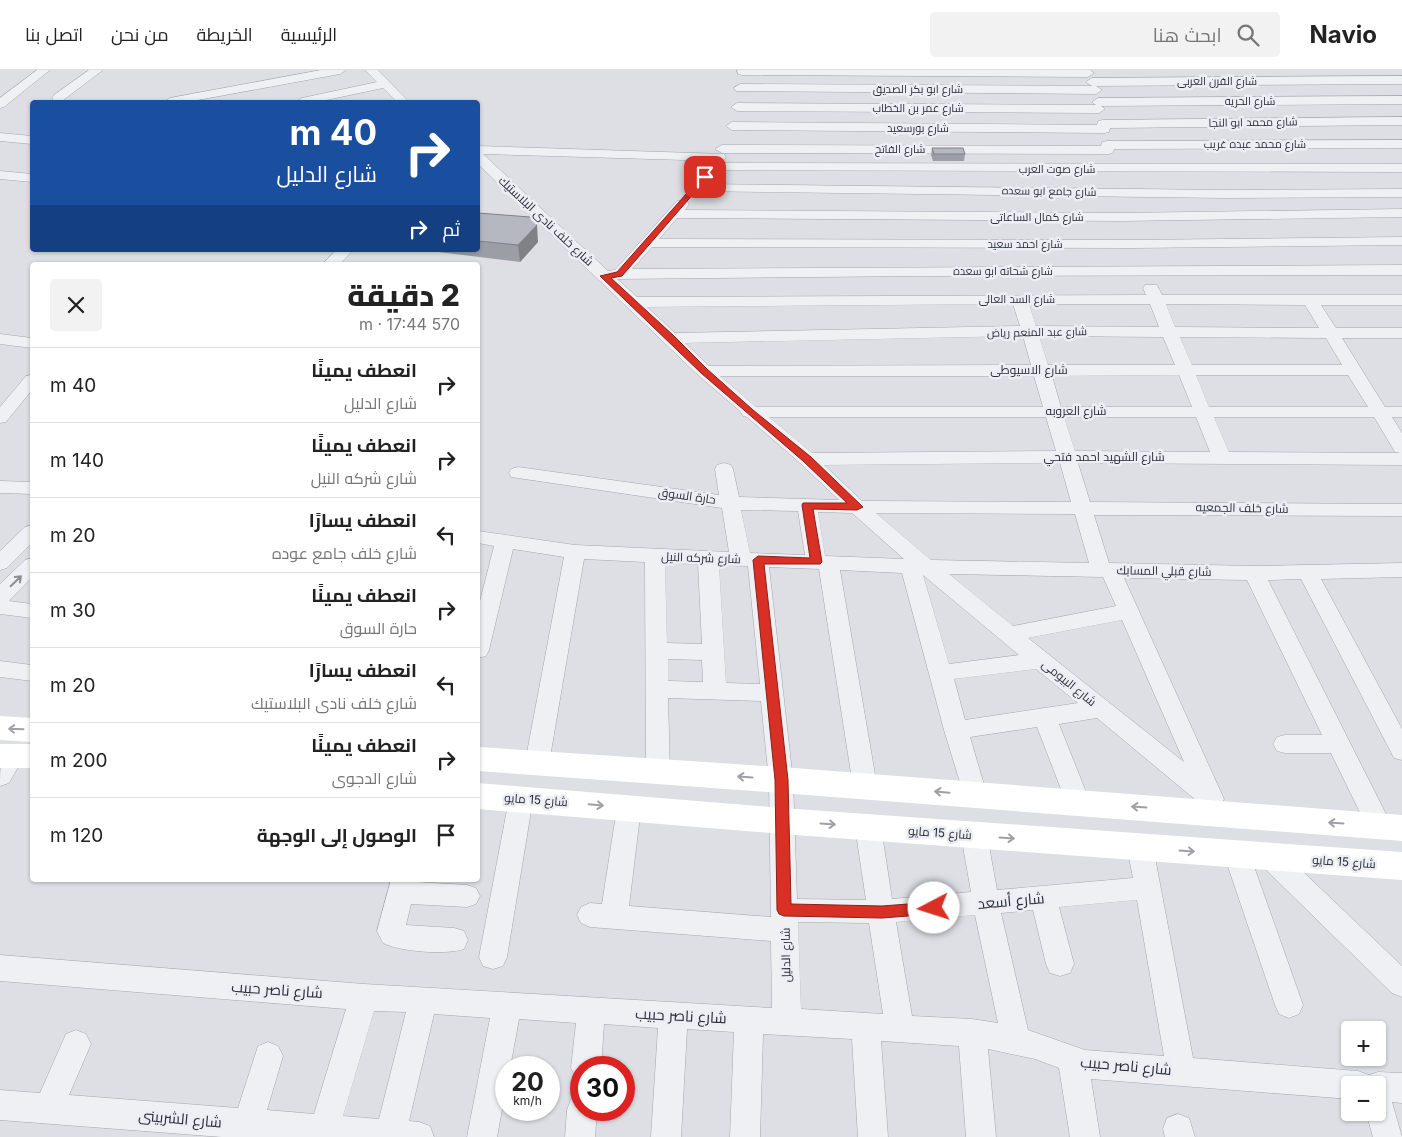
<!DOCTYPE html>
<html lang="ar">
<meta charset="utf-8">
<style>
:root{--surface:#fff;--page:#f2f2f2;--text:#222;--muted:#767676;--line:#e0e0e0}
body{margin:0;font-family:Inter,Cairo,sans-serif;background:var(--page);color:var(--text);direction:rtl;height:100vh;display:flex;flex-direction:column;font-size:19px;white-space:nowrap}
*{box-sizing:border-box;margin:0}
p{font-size:16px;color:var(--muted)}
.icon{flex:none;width:28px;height:28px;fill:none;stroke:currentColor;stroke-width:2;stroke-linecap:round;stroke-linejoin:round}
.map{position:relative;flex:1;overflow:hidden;direction:ltr}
.sheet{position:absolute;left:30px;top:192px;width:450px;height:620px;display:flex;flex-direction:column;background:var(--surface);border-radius:5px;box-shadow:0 1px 4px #0004;direction:rtl}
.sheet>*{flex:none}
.hud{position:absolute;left:30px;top:30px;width:450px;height:152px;border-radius:5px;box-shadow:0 1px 4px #0004;direction:rtl;background:#1a4fa0;color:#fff;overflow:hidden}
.controls{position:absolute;left:1341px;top:951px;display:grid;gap:10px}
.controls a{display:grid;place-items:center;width:45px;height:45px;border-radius:5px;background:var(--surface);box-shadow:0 1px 4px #0004;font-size:25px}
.speed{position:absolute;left:495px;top:986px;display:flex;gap:10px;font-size:25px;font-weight:700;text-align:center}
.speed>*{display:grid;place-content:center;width:65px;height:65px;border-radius:50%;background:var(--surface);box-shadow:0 1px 4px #0004;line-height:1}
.speed small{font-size:12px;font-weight:400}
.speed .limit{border:8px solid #d22;background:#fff;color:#111}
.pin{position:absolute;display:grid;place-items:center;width:42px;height:42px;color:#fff;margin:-21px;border-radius:10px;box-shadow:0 2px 8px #0006}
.me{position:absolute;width:55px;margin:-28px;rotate:265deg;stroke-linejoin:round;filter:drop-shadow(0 0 4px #0008)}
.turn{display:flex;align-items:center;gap:18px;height:105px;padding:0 20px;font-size:22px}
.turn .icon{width:65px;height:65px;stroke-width:2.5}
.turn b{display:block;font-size:35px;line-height:42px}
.then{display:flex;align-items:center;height:48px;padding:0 20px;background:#0003;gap:10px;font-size:19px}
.round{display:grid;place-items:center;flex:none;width:52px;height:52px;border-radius:5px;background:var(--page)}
.head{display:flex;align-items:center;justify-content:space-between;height:85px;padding:0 20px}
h1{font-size:30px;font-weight:800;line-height:38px}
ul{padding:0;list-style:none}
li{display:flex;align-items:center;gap:15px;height:75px;padding:0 20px;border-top:1px solid var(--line)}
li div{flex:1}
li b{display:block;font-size:19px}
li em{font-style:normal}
header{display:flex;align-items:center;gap:30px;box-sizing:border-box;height:70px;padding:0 25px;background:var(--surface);border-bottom:1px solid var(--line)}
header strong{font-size:24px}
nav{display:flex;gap:28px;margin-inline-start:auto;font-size:18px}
.search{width:350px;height:45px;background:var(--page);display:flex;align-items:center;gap:12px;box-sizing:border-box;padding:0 18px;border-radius:5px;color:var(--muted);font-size:19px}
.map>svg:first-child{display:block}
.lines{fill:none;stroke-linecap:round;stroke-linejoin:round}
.minor-casing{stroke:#a3a6ae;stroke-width:1}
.minor{fill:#eff0f4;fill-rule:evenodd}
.secondary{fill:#fff;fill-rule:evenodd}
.wall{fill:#9c9ea6}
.shaded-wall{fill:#7f8187}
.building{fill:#b5b8c1;stroke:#7f8187}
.oneway{stroke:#8c8e96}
.oneway2{stroke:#9ea0a6}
.route{fill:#d93025;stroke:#8d1f18}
.labels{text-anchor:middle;stroke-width:5;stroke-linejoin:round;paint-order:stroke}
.far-street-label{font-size:11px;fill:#282d39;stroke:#eceef3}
.street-label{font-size:12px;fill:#282d39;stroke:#eceef3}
.near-street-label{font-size:15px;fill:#282d39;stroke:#eceef3}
</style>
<header>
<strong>Navio</strong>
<div class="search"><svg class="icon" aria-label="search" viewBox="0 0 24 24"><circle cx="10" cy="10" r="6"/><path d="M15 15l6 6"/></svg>ابحث هنا</div>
<nav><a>الرئيسية</a><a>الخريطة</a><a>من نحن</a><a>اتصل بنا</a></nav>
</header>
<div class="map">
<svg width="1402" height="1067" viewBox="0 0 1402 1067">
<rect width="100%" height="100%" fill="#dddfe5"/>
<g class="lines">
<!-- minor casing -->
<g class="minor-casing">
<g id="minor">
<polygon points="37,0 50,0 4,37 0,38 0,28"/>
<polygon points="89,0 103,0 62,31 54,31 52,28 54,25"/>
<polygon points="321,0 346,0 340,4 187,32 164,32 170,28"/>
<polygon points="365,0 378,0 409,32 397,32 383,18 317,32 296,32 302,28 377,12"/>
<polygon points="737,0 1090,0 1094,3 1088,7 742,5 738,4"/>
<polygon points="1402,6 1402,14 1092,16 1086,12 1092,8"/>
<polygon points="740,14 1096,16 1102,20 1096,24 736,21 734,18"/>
<polygon points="1402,26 1402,34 1101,36 1105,39 1099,43 737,41 731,37 737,33 1096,35 1092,32 1098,28"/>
<polygon points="1402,47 1402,55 1110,58 1109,62 1104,63 732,60 726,56 732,52 1097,55 1098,51 1103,50"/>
<polygon points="0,63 32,66 32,74 0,71"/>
<polygon points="1402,70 1402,78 1114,79 1113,83 1108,84 722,83 715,79 722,75 1101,76 1102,72 1107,71"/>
<path d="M478,76L724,84L726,87L724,90L719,91L483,84L608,201L615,200L677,131H687L689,134L685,140L1121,143L1402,139V147L1121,151L677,148L659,169L1133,170L1402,167V175L1133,178L652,177L632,199L1402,195V205L917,206L617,209L637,227L1146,225L1143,218L1145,215H1157L1162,225H1402V235H1321L1336,258H1402V268H1342L1385,337H1402V347H1392L1402,363V395L1078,393L1090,432L1402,434V446L1094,445L1109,493L1254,496L1402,493V507L1321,509L1402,659V690L1394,688L1301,509L1268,510L1392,756L1388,763L1379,766L1370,763L1331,683H1285L1277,681L1273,674L1277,667L1285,665H1322L1247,510L1124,508L1224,729L1221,736L1212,739L1203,736L1097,648L1059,654L1090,732L1087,739L1078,742L1069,739L1066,732L1037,657L970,667L987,725L984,732L975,735L966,732L944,660L902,503L840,500L877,716L874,723L865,726L856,723L853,716L819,499L769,497L793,710L797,829L866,830L855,757L859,750L868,747L877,750L881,757L892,829L971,822L961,765L965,758L974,755L983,758L987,765L997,820L1133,808L1127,777L1131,769L1140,766L1149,769L1153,777L1193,988L1358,1001L1369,1005L1378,1002L1402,1003V1033L1392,1032L1402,1067H1373L1366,1042H1378V1015H1350V1029L1091,1009L1100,1067H1070L1059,998L1035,989L988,979L996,1067H966L959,976L881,971L888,1067H858L852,969L763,964L760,1067H730L734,962L687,959L681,1067H651L658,958L604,954L601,998H581V1010L576,1008L571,998L576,953L519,949L510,998H506V1018L497,1067H467L490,948L434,944L409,1051L419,1052L430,1056L434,1067H222L0,1050V1020L40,1023L66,964L76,960L86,964L91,974L69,1025L238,1038L258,976L268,972L278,976L283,986L267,1040L314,1044L346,939L0,911V885L364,914L772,938L771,871L590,857L581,853L577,845L581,837L590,833L602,834L617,738L620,731L629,728L638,731L641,738L629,836L771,847L769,710L761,631L668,628L670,702L667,709L658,712L649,709L646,702L645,492L584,489L549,693L546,700L537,702L528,700L525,693L564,487L513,479L489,580L486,586L478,588V539L494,476L478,473V461L575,475L729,482L722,438L511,407L509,403L511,399L518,397L719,425L715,399L717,395L724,393L731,395L733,399L739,427L839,430L800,393L747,347L743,346L740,341L698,305L478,94ZM1013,234L1020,256L675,263L647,237ZM1029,234H1150L1159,257L1036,256ZM1166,234L1305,235L1319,258L1175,257ZM1023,266L1031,295L709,296L685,273ZM1039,266L1163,267L1175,295H1048ZM1180,267L1326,268L1342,295H1192ZM1179,305L1192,337H1061L1052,306ZM1196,305H1348L1368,337H1209ZM720,306H1034L1043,337H756ZM769,347H1046L1056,381L812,383ZM1064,347H1196L1210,382L1075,381ZM1214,347H1374L1395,382L1401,383L1229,382ZM1060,393L1071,432L862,431L824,395ZM741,440L798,441L805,485L750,483ZM818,442L852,443L904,489L825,486ZM876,443L1075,444L1089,493L931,490ZM665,493L698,494L702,574L667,573ZM719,495L748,496L760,614L726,613ZM949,504L1103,507L1116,536L1013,556ZM923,505L1019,585L949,594ZM1122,550L1184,692L1028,568ZM668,589L702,590L703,612L668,611ZM1036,599L1078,633L965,650L954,609ZM1137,830L1164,986L1085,980L1028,960L1001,843L1033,840L1046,894L1050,903L1060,906L1070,903L1074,894L1059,837ZM975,845L998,953L972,949L912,946L896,852ZM798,852L869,853L883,944L801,939ZM374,941L406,942L379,1049L343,1046Z"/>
<polygon points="713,93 1402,94 1402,102 708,100 706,97"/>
<polygon points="0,101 32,104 32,112 0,109"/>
<polygon points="697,114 1225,120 1402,119 1402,127 1225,128 692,121 690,118 692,115"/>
<polygon points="336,180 353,180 339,195 322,195"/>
<polygon points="0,264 32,268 32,278 0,274"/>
<polygon points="32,305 32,320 6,352 0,353 0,337 26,306"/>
<polygon points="0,411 32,412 32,424 0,423"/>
<polygon points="32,455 32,473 7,498 0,500 0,481 25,457"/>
<polygon points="32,488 32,507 9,531 32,534 32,548 0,544 0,514 25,490"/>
<polygon points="0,591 32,595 32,611 0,607"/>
<path d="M13,676L21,678L25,685L9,713L0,716C0,699 0,682 13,676Z"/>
<polygon points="521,719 530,722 533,729 507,887 503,896 493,899 483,896 479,887 509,729 512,722"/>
<polygon points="1237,774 1246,777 1250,785 1303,935 1299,944 1289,948 1279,944 1275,935 1224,785 1228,777"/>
<polygon points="1270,776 1279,779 1402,896 1402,927 1392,923 1261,795 1257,787 1261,779"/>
<path d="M391,810H417V812L467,815L476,818L480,826L476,834L467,837L411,834L406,855L454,858L464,861L468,870L464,879C446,885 401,882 383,873L377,861Z"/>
<polygon points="581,1025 581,1040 597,1040 595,1067 565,1067 567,1040 571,1029"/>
<polygon points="1178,1044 1189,1048 1195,1067 1165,1067 1163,1059 1167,1048"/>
</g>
</g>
<!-- minor -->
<use href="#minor" class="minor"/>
<!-- secondary -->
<g class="secondary">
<polygon points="0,646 32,648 32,672 0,670"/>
<rect x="0" y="674" width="32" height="24"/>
<polygon points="478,677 781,697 1402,745 1402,771 781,723 478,701"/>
<polygon points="478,713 782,738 1402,782 1402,810 782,764 478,739"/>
</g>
</g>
<!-- wall -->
<g class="wall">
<polygon points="932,78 965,84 964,91 933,91 931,85"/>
<polygon points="478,143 538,172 520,192 422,180 478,180"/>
</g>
<!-- shaded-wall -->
<polygon class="shaded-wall" points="537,155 538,172 520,192 518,175"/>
<!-- building -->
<g class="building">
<polygon points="932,78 963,78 965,84 934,84"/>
<polygon points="478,143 530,147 537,155 518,175 478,171"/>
</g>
<!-- one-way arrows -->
<defs><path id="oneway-shaft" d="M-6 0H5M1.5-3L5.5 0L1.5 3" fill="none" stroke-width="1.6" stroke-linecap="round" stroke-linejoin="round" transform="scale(1.25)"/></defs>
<use class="oneway" href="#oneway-shaft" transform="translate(16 511) rotate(-44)"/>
<g class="oneway2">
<use href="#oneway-shaft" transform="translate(16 659) rotate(-178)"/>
<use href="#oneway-shaft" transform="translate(745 707) rotate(-176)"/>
<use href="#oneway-shaft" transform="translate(942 722) rotate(-175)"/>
<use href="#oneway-shaft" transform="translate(596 735) rotate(5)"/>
<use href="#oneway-shaft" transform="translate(1139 737) rotate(-176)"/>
<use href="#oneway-shaft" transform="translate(1336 753) rotate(-176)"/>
<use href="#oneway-shaft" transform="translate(828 754) rotate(4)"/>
<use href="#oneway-shaft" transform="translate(1007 768) rotate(4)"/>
<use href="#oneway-shaft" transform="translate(1187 781) rotate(4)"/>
</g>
<!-- route -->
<polygon class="route" points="702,106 708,107 622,206 611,208 674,266 707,299 753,340 811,387 863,437 857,440 813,439 822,492 820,494 764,494 788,710 791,834 882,836 934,832 939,833 941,838 939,842 934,844 882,848 784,846 779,844 777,840 775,710 753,490 758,486 810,488 802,435 803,433 847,433 803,391 701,303 600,206 617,202"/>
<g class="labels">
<!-- far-street labels -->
<g class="far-street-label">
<text x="1217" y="15">شارع الفرن العربى</text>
<text x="918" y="23">شارع ابو بكر الصديق</text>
<text x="1250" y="35">شارع الحريه</text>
<text x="918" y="42">شارع عمر بن الخطاب</text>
<text transform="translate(1253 52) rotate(-1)" y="4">شارع محمد ابو النجا</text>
<text x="918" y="62">شارع بورسعيد</text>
<text x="1255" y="78">شارع محمد عبده غريب</text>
<text x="900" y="83">شارع الفاتح</text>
<text x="1057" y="103">شارع صوت العرب</text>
<text transform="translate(1049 121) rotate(1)" y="4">شارع جامع ابو سعده</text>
<text x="1037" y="151">شارع كمال الساعاتى</text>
<text x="1025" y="178">شارع احمد سعيد</text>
<text x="1003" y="205">شارع شحاته ابو سعده</text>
<text x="1017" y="233">شارع السد العالى</text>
<text transform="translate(1037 262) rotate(-1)" y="4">شارع عبد المنعم رياض</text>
</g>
<!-- street labels -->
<g class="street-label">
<text transform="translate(546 151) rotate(43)" y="4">شارع خلف نادى البلاستيك</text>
<text x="1029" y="304">شارع الاسيوطى</text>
<text x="1076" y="345">شارع العروبه</text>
<text x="1104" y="391">شارع الشهيد احمد فتحي</text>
<text transform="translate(687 426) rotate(8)" y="4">حارة السوق</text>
<text transform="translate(1242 438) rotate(1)" y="4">شارع خلف الجمعيه</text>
<text transform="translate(701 488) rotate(2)" y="4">شارع شركه النيل</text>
<text transform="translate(1164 501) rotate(1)" y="4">شارع قبلي المسابك</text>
<text transform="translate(1069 613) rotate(39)" y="4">شارع البيومى</text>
<text transform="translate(536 730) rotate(4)" y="4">شارع 15 مايو</text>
<text transform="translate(940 763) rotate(4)" y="4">شارع 15 مايو</text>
<text transform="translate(1344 792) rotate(4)" y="4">شارع 15 مايو</text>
<text transform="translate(786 885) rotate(-91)" y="4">شارع الدليل</text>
</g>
<!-- near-street labels -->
<g class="near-street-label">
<text transform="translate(1011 831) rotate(-5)" y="5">شارع أسعد</text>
<text transform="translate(277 920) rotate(4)" y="5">شارع ناصر حبيب</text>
<text transform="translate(681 946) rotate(3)" y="5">شارع ناصر حبيب</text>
<text transform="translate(1126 996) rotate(5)" y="5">شارع ناصر حبيب</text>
<text transform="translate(180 1049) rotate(5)" y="5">شارع الشربينى</text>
</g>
</g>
</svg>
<div class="controls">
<a>+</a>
<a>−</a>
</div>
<div class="speed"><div>20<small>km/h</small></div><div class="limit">30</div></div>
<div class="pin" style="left:705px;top:107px;background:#d93025"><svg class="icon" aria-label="arrive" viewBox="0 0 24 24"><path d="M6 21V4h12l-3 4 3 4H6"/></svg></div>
<svg class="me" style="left:934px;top:838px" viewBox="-20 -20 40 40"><circle r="19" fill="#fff"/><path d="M0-13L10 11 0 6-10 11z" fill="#d93025"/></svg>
<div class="hud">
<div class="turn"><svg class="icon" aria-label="right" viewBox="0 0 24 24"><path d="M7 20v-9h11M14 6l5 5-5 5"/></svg><div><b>40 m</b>شارع الدليل</div></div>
<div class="then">ثم<svg class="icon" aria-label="right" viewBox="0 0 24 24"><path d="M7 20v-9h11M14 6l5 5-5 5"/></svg></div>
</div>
<section class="sheet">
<div class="head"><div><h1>2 دقيقة</h1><p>570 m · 17:44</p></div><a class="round"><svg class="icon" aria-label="close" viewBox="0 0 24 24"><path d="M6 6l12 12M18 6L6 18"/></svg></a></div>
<ul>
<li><svg class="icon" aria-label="right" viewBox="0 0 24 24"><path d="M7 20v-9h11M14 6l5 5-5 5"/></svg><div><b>انعطف يمينًا</b><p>شارع الدليل</p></div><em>40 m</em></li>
<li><svg class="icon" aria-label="right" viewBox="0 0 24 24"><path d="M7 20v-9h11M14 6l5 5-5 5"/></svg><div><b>انعطف يمينًا</b><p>شارع شركه النيل</p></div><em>140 m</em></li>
<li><svg class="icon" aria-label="left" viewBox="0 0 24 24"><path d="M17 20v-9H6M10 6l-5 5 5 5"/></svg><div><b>انعطف يسارًا</b><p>شارع خلف جامع عوده</p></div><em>20 m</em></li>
<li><svg class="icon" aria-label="right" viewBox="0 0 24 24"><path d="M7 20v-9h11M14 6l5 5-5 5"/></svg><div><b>انعطف يمينًا</b><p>حارة السوق</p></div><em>30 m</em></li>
<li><svg class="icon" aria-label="left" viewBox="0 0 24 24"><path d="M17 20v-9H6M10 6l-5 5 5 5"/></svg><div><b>انعطف يسارًا</b><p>شارع خلف نادى البلاستيك</p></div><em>20 m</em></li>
<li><svg class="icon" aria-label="right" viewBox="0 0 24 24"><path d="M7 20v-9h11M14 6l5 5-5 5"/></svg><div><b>انعطف يمينًا</b><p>شارع الدجوى</p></div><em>200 m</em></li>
<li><svg class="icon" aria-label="arrive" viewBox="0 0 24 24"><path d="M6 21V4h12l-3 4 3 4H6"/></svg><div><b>الوصول إلى الوجهة</b></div><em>120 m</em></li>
</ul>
</section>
</div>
